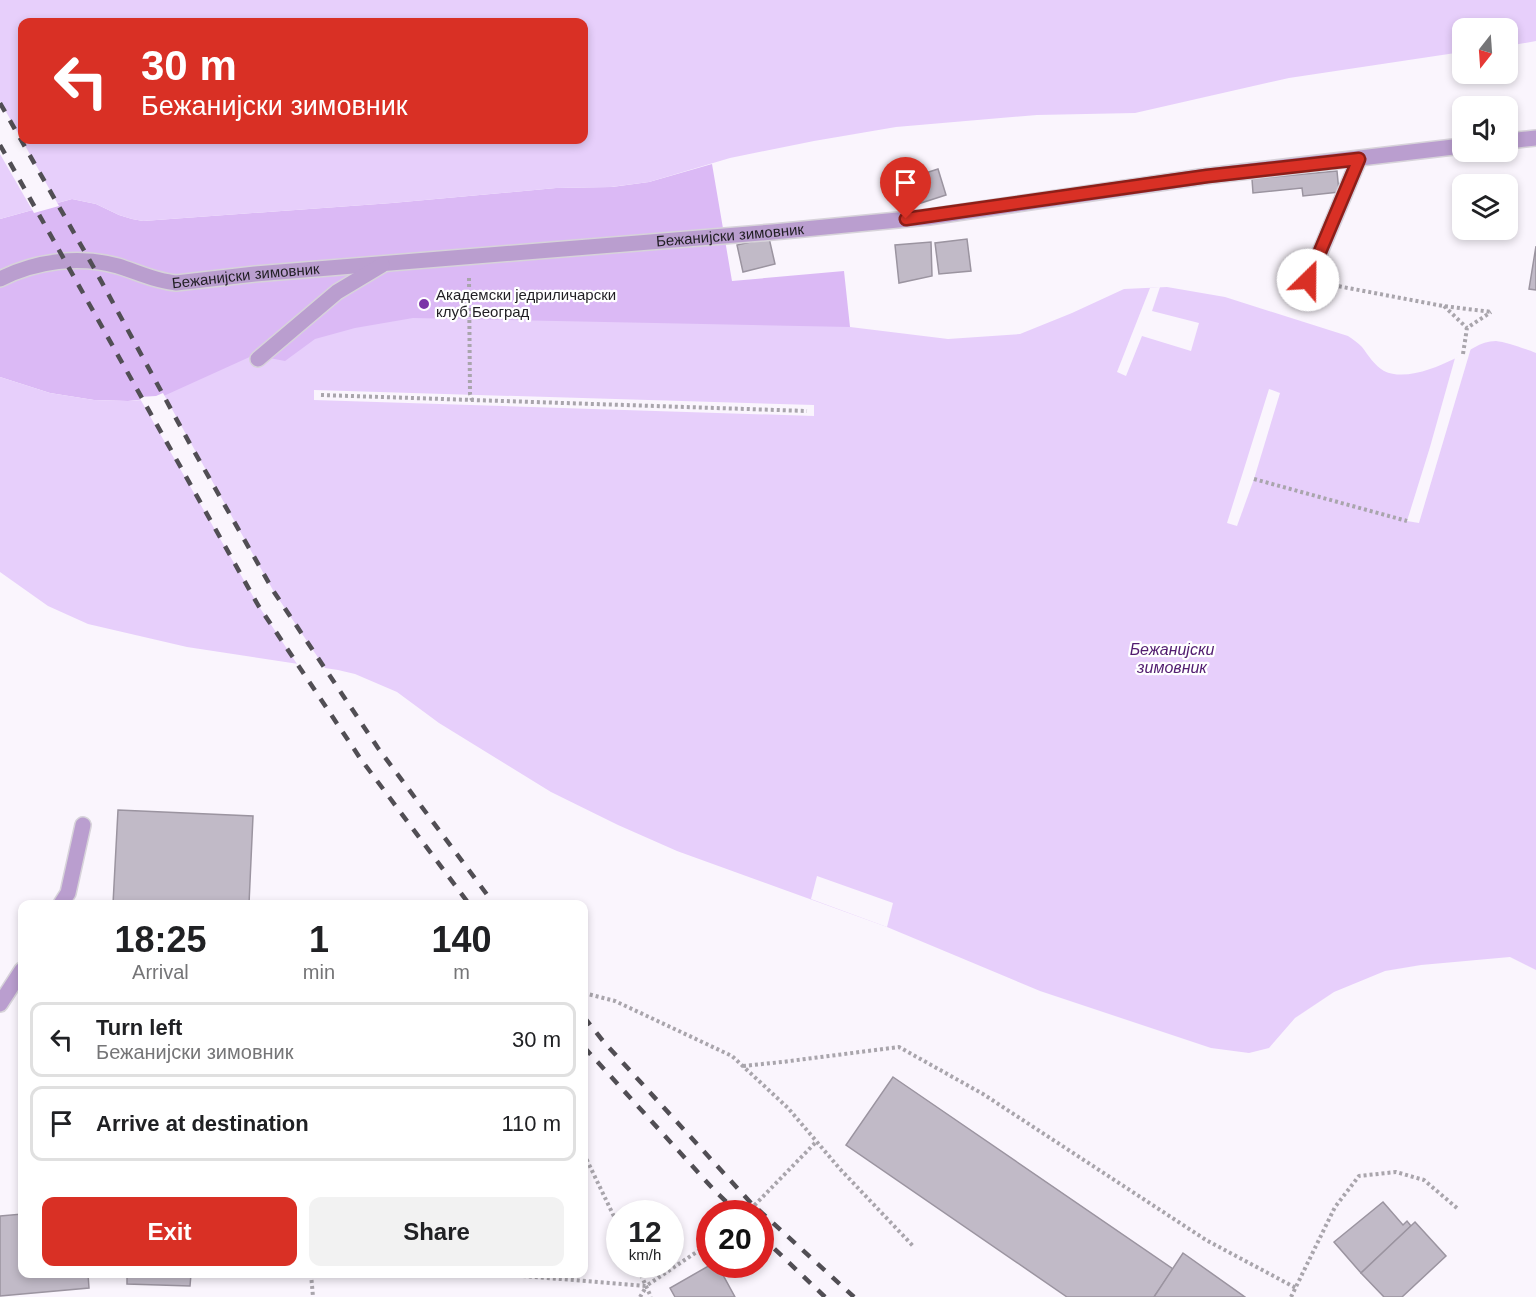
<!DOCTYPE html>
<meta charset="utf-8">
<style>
:root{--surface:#fff;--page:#f2f2f2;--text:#202124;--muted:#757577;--line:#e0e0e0;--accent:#d93025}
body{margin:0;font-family:Helvetica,sans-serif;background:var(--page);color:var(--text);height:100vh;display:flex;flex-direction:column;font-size:22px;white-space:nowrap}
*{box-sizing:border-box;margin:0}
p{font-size:20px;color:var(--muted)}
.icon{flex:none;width:33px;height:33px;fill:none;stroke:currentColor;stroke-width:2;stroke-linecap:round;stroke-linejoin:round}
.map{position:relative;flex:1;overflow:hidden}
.panel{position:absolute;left:18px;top:900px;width:570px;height:378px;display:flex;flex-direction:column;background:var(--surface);border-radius:12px;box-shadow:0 3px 9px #0003}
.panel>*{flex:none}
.banner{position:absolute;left:18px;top:18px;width:570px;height:126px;border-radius:12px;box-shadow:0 3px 9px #0003;background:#d93025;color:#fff;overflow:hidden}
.needle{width:39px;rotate:197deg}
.controls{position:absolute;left:1452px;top:18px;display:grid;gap:12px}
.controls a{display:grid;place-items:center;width:66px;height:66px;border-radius:12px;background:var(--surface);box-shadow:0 3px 9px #0003;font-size:30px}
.speed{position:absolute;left:606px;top:1200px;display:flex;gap:12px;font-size:30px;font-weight:700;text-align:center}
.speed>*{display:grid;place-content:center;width:78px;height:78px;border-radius:50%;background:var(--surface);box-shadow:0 3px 9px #0003;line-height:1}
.speed small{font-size:15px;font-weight:400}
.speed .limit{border:9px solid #d22;background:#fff;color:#111}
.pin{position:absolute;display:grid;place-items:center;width:51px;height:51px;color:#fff;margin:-62px -26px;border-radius:50% 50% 50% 0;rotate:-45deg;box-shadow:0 0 6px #0007}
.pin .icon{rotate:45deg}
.me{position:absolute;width:66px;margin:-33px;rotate:23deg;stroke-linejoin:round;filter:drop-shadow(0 0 4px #0008)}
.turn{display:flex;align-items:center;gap:21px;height:126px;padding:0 24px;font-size:27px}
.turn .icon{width:78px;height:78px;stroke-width:2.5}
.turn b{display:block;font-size:42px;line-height:51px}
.eta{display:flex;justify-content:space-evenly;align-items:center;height:102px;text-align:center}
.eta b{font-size:36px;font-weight:700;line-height:42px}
.cta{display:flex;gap:12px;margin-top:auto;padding:12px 24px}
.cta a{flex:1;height:69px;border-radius:12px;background:var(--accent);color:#fff;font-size:24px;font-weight:700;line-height:69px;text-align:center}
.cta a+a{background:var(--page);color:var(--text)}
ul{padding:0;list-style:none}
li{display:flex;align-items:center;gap:18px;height:75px;margin:0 12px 9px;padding:0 12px;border:3px solid var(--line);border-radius:12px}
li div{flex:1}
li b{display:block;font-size:22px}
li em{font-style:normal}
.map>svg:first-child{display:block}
.green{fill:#dbb9f5}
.water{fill:#e7cffb;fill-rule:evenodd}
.pier{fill:#faf5fd}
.building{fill:#c1bac7;stroke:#9b94a0;stroke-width:1.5}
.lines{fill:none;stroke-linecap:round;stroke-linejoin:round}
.service-casing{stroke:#d7d3da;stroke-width:18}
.path{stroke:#a9a5ac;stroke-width:4;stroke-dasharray:3 3;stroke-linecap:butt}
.service{stroke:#ba9ecf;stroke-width:15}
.rail{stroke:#514e54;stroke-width:4.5;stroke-dasharray:10 10;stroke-linecap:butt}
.route-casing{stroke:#8d1f18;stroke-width:15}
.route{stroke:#d93025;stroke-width:10}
.poi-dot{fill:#7c34a7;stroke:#fff;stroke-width:2}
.labels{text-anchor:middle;stroke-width:4.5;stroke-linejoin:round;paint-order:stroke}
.street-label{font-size:15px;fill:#201e23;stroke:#fff}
.poi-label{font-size:15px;fill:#201e23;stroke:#fff;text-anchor:start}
.water-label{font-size:16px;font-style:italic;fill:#521d70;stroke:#fff}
</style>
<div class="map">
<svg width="1536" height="1297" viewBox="0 0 1536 1297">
<rect width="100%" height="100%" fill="#faf5fd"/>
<!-- green -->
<polygon class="green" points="712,164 732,281 844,271 850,327 128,401 94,400 50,393 0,377 0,219 72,199 96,204 119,215 132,219 143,221 392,203 556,188 612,187 649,182"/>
<!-- water -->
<g class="water">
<path d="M0,0H1536V41L1508,46V28H1462V52L1289,78L1135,113L1037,115L896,127L814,141L730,158L649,182L611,187L556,188L392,203L143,221L132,219L119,215L96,204L72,199L0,219ZM22,22H584V140H22Z"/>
<path d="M1167,287L1225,297L1348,336C1353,339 1358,343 1362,347C1368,355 1375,366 1384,371C1405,381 1435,368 1454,359C1468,352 1480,341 1496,341C1506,342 1526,349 1536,353V970L1510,957L1421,965L1385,971L1334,992L1295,1018L1269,1048L1249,1053L1211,1048L1040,991L887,927L677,851L618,825L551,792L439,723L397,692L355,674L338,670L187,647L88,624L48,606L0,572V377L50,393L94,400L128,401L157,399L254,355L285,361L315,339L355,328L413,318L850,327L948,339L1020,334L1072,313L1124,289Z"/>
</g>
<!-- pier -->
<g class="pier">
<polygon points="0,101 59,206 34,213 0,154"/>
<polygon points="1160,287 1152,311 1199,323 1191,351 1142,336 1126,376 1117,372 1150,288"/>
<polygon points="1471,348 1419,523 1407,521 1430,447 1455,358"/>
<polygon points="1269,389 1280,393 1254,479 1237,526 1227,523"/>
<polygon points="314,390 814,405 814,416 314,400"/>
<polygon points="163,393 274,592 327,671 299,667 258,605 139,397 156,396"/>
<polygon points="817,876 893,903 887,927 811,899"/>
</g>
<!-- building -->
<g class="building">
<polygon points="938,169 946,195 918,204 910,178"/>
<polygon points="1337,171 1339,192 1303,196 1302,188 1253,193 1252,179"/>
<polygon points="769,238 775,264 743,272 737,245"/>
<polygon points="967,239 971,271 939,274 935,243"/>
<polygon points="931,242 932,276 899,283 895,245"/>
<polygon points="1536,246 1536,290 1529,289"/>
<polygon points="118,810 253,816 249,904 113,904"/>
<polygon points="893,1077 1173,1269 1154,1297 1067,1297 846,1145"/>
<polygon points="1383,1202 1403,1225 1407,1221 1411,1226 1361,1273 1334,1242"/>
<polygon points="22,1214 22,1274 88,1274 89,1288 0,1296 0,1216"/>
<polygon points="1415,1222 1446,1256 1402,1297 1384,1297 1361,1273"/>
<polygon points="1183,1253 1245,1297 1154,1297"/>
<polygon points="712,1264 717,1264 735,1297 675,1297 670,1288"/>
<polygon points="127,1274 191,1274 190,1286 127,1284"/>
</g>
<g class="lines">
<!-- service casing -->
<g class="service-casing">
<g id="service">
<polyline points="1508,141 1536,138"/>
<path id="s1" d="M0,279C36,261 79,255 118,266C137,272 155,281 176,283L255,274L773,232L929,217L1207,176L1462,146"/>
<polyline points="1308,281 1359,159"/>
<polyline points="258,359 337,292 382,265"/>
<polyline points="61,904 68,893 83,825"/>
<polyline points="0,1004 22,970"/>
</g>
</g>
<!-- path -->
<g class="path">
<polyline points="469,278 470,394 472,400"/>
<polyline points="1327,284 1443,306 1492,312"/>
<polyline points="1444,306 1467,328"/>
<polyline points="1463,354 1467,328 1491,312"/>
<polyline points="321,395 807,411"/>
<polyline points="1254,479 1407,521"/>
<polyline points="584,993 615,1001 732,1056 788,1108 840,1169 914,1247"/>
<polyline points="743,1066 782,1062 899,1047 983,1094 1206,1240 1296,1288"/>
<polyline points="584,1154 620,1229"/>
<polyline points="746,1214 816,1142"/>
<polyline points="636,1264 651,1297"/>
<polyline points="311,1274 313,1297"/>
<polyline points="499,1274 646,1286 710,1243"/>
<polyline points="640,1297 646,1287"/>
<polyline points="1291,1297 1335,1207 1359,1176 1396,1172 1424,1180 1458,1209"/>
</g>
<!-- service -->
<use href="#service" class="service"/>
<!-- rail -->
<g class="rail">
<polyline points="0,103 94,268 190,444 274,592 378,748 494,904"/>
<polyline points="0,145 258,605 360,758 469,904"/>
<polyline points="584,1017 603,1041 751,1203 854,1297"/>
<polyline points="584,1047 715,1191 739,1214"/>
<polyline points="760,1235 825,1297"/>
</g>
</g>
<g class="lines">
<!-- route casing -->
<g class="route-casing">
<polyline id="route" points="906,219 1207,176 1359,159 1308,280"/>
</g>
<!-- route -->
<use href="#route" class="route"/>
</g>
<!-- markers -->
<circle class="poi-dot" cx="424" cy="304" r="6"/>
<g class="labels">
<!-- street labels -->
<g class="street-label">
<text dy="5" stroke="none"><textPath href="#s1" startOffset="738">Бежанијски зимовник</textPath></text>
<text dy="5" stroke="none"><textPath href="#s1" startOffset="252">Бежанијски зимовник</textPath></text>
</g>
<!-- poi labels -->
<g class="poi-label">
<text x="436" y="300">Академски једриличарски<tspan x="436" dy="17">клуб Београд</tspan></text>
</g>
<!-- water labels -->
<g class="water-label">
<text x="1172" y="655">Бежанијски<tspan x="1172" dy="18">зимовник</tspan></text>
</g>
</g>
</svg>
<div class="controls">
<a><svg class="needle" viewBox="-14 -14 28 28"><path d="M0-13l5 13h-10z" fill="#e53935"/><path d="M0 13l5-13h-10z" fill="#757577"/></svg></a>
<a><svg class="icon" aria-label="sound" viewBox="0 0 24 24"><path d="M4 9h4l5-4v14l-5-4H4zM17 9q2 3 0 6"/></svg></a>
<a><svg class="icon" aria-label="layers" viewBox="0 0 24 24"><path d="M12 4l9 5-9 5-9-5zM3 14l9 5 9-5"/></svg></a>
</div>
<div class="speed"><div>12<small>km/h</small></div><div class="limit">20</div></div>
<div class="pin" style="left:906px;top:219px;background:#d93025"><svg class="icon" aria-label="arrive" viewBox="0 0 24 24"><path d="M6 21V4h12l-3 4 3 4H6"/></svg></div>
<svg class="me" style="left:1308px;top:280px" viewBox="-20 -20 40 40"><circle r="19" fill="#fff"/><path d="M0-13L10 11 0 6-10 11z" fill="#d93025"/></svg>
<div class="banner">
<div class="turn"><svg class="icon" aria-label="left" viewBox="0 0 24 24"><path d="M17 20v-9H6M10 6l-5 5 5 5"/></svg><div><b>30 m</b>Бежанијски зимовник</div></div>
</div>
<section class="panel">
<div class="eta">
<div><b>18:25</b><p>Arrival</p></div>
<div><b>1</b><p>min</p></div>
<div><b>140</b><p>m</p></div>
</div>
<ul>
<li><svg class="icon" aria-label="left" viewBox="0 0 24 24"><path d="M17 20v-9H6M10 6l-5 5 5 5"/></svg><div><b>Turn left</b><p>Бежанијски зимовник</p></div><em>30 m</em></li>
<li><svg class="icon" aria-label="arrive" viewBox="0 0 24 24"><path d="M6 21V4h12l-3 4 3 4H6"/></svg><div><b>Arrive at destination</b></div><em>110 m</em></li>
</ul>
<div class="cta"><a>Exit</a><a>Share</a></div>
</section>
</div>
